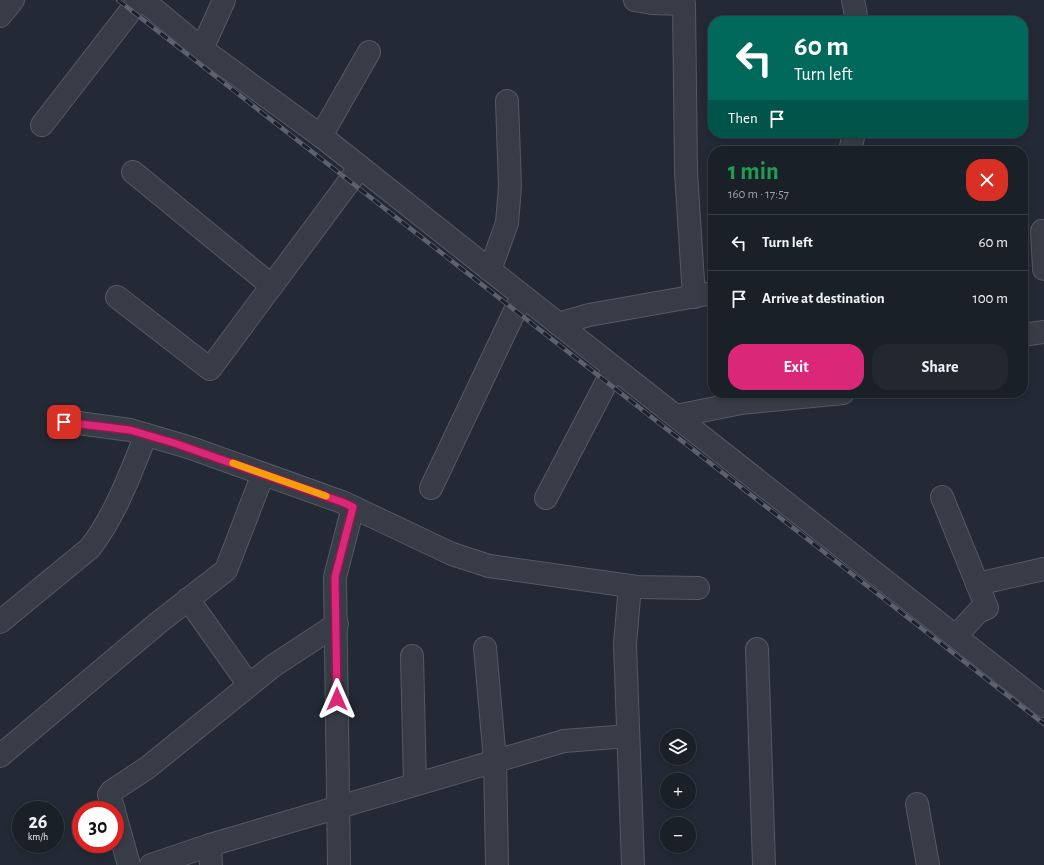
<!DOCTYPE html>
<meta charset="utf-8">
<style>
:root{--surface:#1a2028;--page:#232830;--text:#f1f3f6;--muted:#9fa3a8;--line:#383e45;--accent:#db2777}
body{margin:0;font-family:"Alegreya Sans",sans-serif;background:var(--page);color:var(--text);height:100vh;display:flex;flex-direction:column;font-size:15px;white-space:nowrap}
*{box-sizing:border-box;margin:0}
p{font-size:13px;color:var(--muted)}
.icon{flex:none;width:22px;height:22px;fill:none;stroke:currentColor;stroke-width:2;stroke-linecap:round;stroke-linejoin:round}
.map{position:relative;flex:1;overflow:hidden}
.drawer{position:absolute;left:708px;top:146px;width:320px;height:252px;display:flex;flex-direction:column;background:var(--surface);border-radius:16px;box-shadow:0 2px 6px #0003,0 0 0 1px var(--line)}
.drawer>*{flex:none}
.banner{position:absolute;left:708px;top:16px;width:320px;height:122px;border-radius:16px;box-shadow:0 2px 6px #0003,0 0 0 1px var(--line);background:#00695c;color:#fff;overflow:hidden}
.controls{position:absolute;left:660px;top:729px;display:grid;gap:8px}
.controls a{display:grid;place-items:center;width:36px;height:36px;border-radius:50%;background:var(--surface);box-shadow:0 2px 6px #0003,0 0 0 1px var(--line);font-size:20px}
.speed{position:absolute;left:12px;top:801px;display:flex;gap:8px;font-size:20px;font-weight:700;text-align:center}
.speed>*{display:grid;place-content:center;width:52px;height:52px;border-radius:50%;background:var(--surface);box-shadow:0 2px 6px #0003,0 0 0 1px var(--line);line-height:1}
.speed small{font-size:10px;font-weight:400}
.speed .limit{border:6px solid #d22;background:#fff;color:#111}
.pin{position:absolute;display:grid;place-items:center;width:34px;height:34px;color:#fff;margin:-17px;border-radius:8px;box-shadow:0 2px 6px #0006}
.me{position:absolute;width:44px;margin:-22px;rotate:0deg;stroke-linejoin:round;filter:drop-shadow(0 0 3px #0008)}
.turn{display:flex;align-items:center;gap:14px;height:84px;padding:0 20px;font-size:18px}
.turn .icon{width:52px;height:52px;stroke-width:2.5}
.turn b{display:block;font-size:28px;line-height:34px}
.then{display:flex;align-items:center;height:38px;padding:0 20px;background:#0003;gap:8px;font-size:15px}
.round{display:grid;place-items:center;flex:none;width:42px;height:42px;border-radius:16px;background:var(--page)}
.summary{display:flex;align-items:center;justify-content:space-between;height:68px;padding:0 20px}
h1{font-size:24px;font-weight:700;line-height:30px;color:#1e9e55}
.action{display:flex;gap:8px;margin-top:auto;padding:8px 20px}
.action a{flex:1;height:46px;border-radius:16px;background:var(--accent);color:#fff;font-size:16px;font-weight:700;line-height:46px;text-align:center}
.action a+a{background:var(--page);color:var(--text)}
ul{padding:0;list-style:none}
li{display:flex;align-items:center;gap:12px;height:56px;padding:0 20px;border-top:1px solid var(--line)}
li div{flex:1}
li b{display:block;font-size:15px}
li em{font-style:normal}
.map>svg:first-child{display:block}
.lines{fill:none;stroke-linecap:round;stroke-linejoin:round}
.minor-casing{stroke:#545a64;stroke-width:24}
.minor{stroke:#373c46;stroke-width:22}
.rail-casing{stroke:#5b626f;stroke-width:4.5}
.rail{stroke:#1c212b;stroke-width:3;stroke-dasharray:9;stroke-linecap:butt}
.route-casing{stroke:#8e194d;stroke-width:10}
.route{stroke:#db2777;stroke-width:7}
.slow{stroke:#f59e0b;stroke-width:7}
</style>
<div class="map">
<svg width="1044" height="865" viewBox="0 0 1044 865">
<rect width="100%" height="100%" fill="#232a35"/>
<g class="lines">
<!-- minor casing -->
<g class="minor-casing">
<g id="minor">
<polyline points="143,0 202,49 321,136 490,270 1044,706"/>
<polyline points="635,0 652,3 684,4 686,172 694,297"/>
<polyline points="853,0 857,21"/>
<polyline points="0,16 13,0"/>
<polyline points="202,49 224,0"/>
<polyline points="42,125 139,0"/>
<polyline points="321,136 369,52"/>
<polyline points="850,151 854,133"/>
<polyline points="133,172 272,286"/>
<polyline points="1042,231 1044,269"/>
<polyline points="490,270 507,223 510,187 507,101"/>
<polyline points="117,297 210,369 360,167"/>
<polyline points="558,324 589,315 713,293"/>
<polyline points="1023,335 1044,332"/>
<polyline points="676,416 741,403 843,393"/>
<polyline points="64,421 130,430 188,447 342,502 452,554 489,566 637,587 698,588"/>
<polyline points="431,488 522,296"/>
<polyline points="942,497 987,608 978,612 956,636"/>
<polyline points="546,498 614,368"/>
<polyline points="977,584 1044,569"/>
<polyline points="630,586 625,644 633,865"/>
<polyline points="188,599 249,685"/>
<path d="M0,622L90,548C116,514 130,474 146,435"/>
<polyline points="485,648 495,760 497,865"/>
<polyline points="757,649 764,865"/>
<polyline points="412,656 415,784"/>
<polyline points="0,756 158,623 226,570 263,474"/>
<polyline points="917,804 928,865"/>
<polyline points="114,810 109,795 112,791 147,768 273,666 337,624"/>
<polyline points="115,815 129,865"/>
<polyline points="210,845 211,865"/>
<polyline points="151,865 210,845 564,741 628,736"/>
<polyline points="339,865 335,577 353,507"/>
</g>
</g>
<!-- minor -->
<use href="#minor" class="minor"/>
<!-- rail casing -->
<g class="rail-casing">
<polyline id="rail" points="118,0 1044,724"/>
</g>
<!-- rail -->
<use href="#rail" class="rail"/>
</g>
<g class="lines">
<!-- route casing -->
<g class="route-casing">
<polyline id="route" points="64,422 130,430 174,443 342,502 353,507 335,577 337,699"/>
</g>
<!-- route -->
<use href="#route" class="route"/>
<!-- slow -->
<polyline class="slow" points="233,463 326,496"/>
</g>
</svg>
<div class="controls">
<a><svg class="icon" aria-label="layers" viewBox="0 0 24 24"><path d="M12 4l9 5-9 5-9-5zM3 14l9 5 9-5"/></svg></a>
<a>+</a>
<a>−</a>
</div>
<div class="speed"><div>26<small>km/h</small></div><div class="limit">30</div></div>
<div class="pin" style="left:64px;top:422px;background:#d93025"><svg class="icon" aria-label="arrive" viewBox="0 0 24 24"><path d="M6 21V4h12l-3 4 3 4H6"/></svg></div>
<svg class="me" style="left:337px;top:699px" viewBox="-20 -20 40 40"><path d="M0-17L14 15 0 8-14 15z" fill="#db2777" stroke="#fff" stroke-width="4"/></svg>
<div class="banner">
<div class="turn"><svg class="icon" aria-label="left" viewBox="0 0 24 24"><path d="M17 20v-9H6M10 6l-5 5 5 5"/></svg><div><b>60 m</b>Turn left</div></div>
<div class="then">Then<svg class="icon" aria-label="arrive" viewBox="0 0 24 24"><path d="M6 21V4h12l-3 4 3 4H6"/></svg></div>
</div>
<section class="drawer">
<div class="summary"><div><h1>1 min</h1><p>160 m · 17:57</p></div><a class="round" style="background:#d93025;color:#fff"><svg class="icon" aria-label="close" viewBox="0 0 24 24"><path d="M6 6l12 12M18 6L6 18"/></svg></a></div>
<ul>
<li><svg class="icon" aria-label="left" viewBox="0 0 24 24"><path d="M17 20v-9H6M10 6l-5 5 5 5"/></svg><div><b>Turn left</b></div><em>60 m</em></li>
<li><svg class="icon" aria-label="arrive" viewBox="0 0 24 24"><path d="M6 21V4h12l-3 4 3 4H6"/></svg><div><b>Arrive at destination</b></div><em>100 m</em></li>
</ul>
<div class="action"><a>Exit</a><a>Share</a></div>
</section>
</div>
